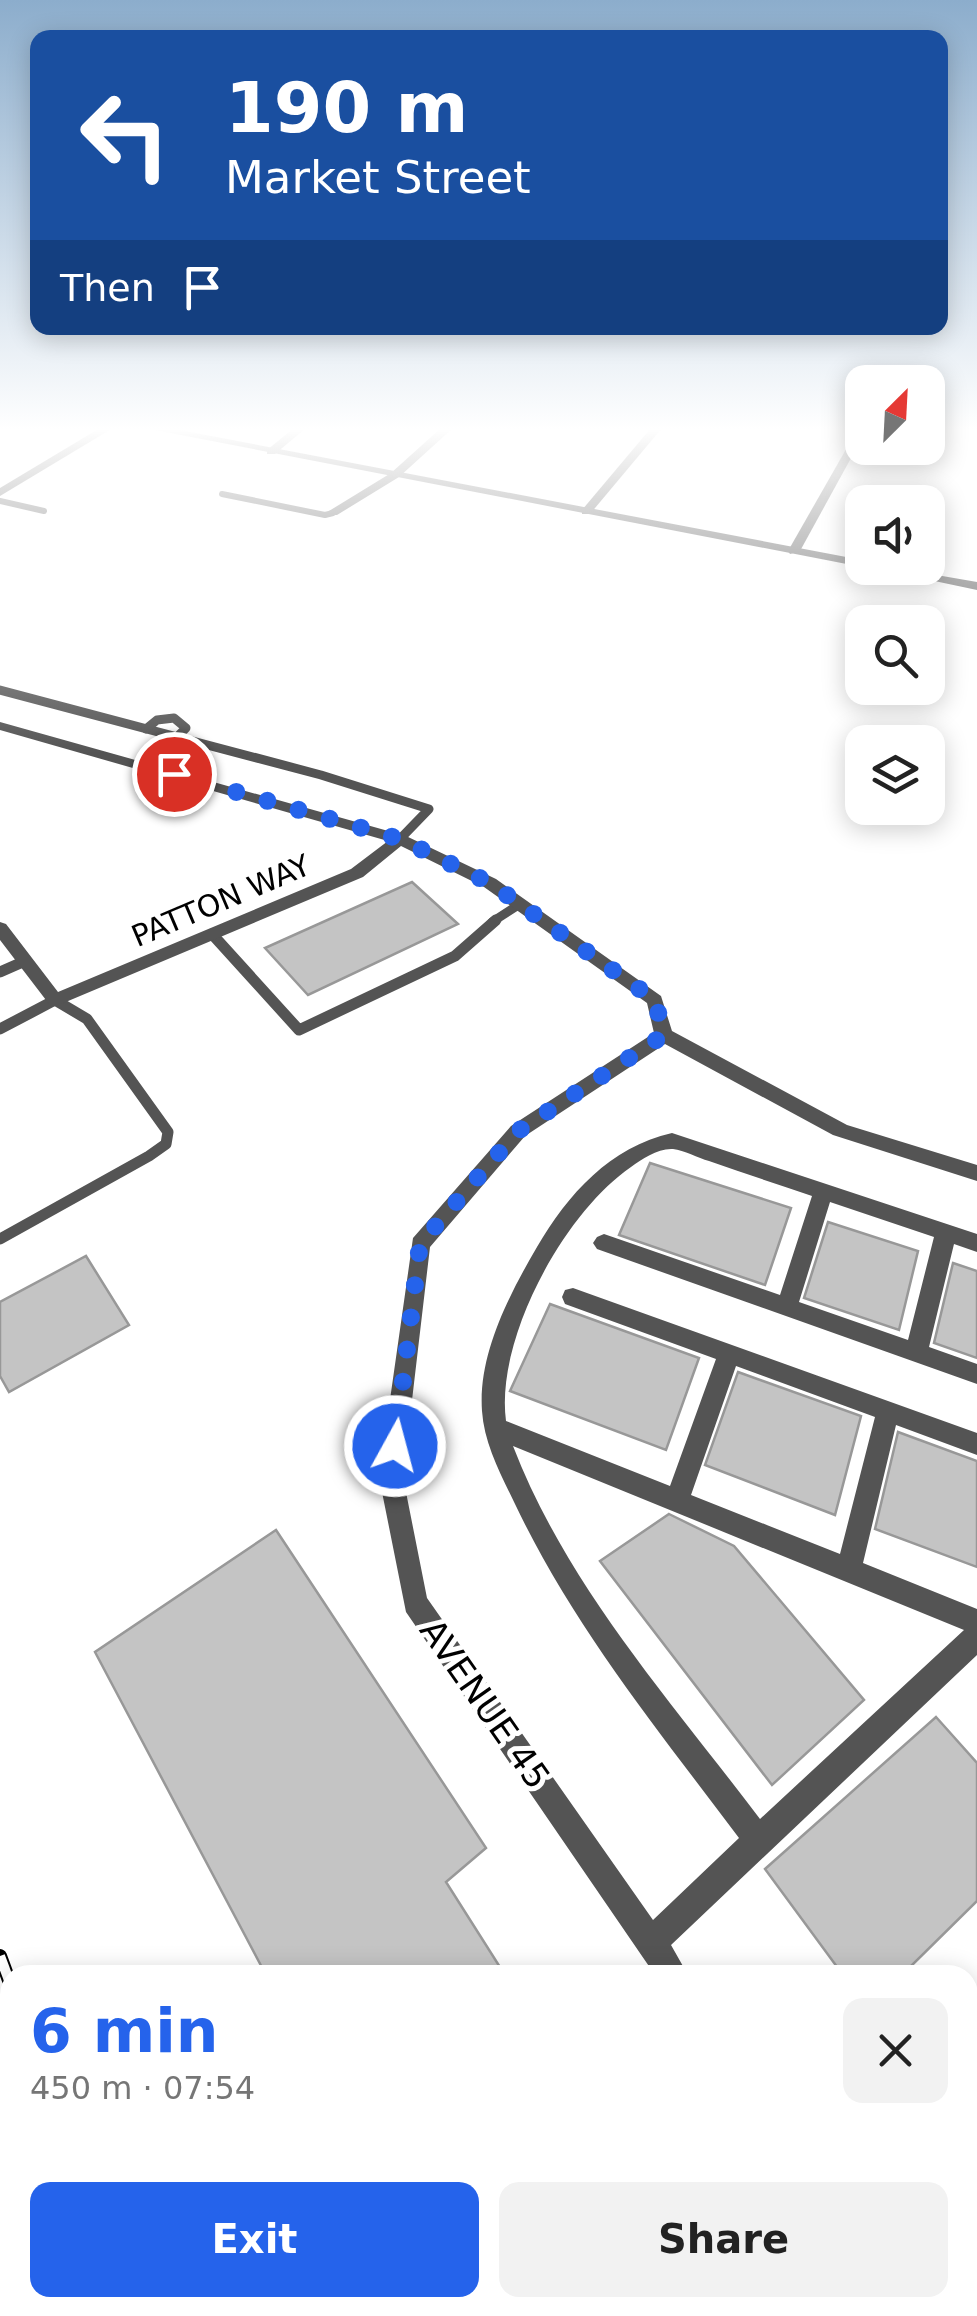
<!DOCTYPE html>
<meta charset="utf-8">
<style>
:root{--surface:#fff;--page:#f2f2f2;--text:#222;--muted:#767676;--accent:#2563eb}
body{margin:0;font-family:"DejaVu Sans",sans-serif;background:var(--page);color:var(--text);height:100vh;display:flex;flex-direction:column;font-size:38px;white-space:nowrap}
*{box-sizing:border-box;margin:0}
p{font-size:32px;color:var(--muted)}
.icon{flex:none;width:55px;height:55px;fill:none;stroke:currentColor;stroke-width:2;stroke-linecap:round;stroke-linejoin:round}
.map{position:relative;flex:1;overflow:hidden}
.panel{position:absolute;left:0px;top:1965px;width:978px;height:352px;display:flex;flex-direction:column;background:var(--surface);border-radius:30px 30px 0 0;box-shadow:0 5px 25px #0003}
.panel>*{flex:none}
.guide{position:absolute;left:30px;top:30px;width:918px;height:305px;border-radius:20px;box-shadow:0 5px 25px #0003;background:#1a4fa0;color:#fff;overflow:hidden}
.needle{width:65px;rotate:24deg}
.tools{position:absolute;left:845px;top:365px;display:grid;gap:20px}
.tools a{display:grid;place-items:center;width:100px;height:100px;border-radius:20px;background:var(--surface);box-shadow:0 5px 25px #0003;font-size:50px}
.pin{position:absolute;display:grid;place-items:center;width:85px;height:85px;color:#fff;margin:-42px;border:5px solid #fff;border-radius:50%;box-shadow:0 2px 10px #0007}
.me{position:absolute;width:110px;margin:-55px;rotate:7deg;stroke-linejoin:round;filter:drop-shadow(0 0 8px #0008)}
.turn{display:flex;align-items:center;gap:35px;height:210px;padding:0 30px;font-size:45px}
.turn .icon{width:130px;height:130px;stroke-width:2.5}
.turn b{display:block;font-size:70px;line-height:85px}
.then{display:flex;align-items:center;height:95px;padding:0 30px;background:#0003;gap:20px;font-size:38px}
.round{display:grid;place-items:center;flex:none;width:105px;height:105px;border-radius:20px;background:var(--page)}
.headline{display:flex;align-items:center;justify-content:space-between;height:170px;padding:0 30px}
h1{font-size:60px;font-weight:600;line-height:75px;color:var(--accent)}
.action{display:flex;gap:20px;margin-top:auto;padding:20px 30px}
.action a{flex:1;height:115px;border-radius:20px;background:var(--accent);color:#fff;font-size:40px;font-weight:600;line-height:115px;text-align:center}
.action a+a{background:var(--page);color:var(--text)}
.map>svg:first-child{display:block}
.building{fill:#c4c4c4;stroke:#989898;stroke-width:2.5}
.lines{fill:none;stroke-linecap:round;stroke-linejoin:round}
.service-far3{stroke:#545454;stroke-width:6}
.service-far2{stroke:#545454;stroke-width:9}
.service-far1{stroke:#545454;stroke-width:11}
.service{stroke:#545454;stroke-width:18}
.minor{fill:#545454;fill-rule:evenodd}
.tertiary{fill:#545454;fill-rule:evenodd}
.rail-casing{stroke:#000;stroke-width:14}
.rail{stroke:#fff;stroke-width:10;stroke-dasharray:30;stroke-linecap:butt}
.route{stroke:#2563eb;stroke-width:18;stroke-dasharray:0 32.4}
.labels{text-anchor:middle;stroke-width:10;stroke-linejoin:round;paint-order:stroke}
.street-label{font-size:30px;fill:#000;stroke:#fff}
.near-street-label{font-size:35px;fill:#000;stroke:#fff}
</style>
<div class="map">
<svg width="977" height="2316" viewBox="0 0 977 2316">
<rect width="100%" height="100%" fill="#fff"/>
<!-- building -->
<g class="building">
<polygon points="412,882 458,924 308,995 265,948"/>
<polygon points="650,1163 791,1208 765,1285 619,1235"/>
<polygon points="828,1222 918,1251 899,1330 804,1298"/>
<polygon points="86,1256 129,1325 9,1392 0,1376 0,1302"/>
<polygon points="953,1263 977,1271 977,1358 934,1343"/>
<polygon points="550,1304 699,1358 666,1450 510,1391"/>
<polygon points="738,1372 861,1416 835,1515 705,1465"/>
<polygon points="898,1432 977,1461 977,1567 875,1529"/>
<polygon points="669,1514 734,1546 864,1700 772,1785 600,1561"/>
<polygon points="276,1530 486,1848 446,1882 505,1975 266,1975 95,1652"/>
<polygon points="936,1717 977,1763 977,1901 902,1975 843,1975 765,1869"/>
</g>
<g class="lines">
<!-- service-far3 -->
<g class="service-far3">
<polyline points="222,494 325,515 333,513"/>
<polyline points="0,501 44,511"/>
</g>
<!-- service-far2 -->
<g class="service-far2">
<polyline points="0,690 321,775 429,809 400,839"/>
<polyline points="146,729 157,720 174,718 186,728 177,737"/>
<polyline points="492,922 520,904"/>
</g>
<!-- service-far1 -->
<g class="service-far1">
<polyline points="212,934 299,1030 455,956 496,920"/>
<polyline points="0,972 25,961"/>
<polyline points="0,1029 55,1000 87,1019 168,1132 166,1144 149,1156 0,1239"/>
</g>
<!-- service -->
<polyline class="service" points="704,2308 710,2316"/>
<!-- minor -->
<g class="minor">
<polygon points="100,428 113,428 0,496 0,488"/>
<polygon points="294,428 306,428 275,454 267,454 267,450"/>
<polygon points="441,428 453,428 399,477 337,515 329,515 329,511 391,473"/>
<polygon points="651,428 662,428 590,514 582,514 582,510"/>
<polygon points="862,428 862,438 800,551 790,554 788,551 857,430"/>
<path d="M0,722L406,836L496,879L661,996L672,1031L847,1125L977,1165V1181L833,1135L665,1044L525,1136L430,1247L403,1477L427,1598L653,1920L739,1838C658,1730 573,1626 515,1504C501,1475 484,1443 482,1411C478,1354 509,1295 537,1247C568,1194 610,1147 672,1133L977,1234V1252L954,1244L929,1347L977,1364V1384L597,1249L593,1243L597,1237L604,1234L780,1295L812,1196C777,1184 743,1173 709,1161C698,1158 684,1150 673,1149C658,1148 642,1159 631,1167C564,1213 495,1339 506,1421L670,1486L716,1359L565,1304L562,1297L565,1290L573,1288L977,1433V1455L896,1425L863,1563L977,1609V1655L671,1945L688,1975H655L406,1612L379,1477L413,1238L511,1126L654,1033L647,1003L484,887L401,846L363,877L61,1004H49L0,940V922L6,924L58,992L351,869L388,841L0,730ZM830,1202L934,1237L908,1340L799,1302ZM736,1366L875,1417L840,1554L691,1495ZM513,1446L964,1630L760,1819C671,1701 567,1586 513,1446Z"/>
<polygon points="886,2308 924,2308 928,2316 890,2316"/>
</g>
<!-- tertiary -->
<g class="tertiary">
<polygon points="145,428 169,428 862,560 862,567"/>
<polygon points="873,568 896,568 977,582 977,590"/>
</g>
<!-- rail casing -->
<g class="rail-casing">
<g id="rail">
<polyline points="0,1956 10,1983"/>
<polyline points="0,2028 10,2055"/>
<polyline points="102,2308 105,2316"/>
<polyline points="132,2308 135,2316"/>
</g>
</g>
<!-- rail -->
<use href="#rail" class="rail"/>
</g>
<!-- sky -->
<linearGradient id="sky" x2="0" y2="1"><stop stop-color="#8cadcc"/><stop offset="0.57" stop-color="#fff"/><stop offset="1" stop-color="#fff" stop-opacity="0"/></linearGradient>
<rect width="977" height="753" fill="url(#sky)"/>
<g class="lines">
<!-- route -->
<polyline class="route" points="174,774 400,839 490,883 655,1000 664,1035 518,1131 420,1244 395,1446"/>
</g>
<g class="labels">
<!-- street labels -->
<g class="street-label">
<text transform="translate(221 901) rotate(-23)" y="10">PATTON WAY</text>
</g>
<!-- near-street labels -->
<g class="near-street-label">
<text transform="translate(485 1704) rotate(55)" y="12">AVENUE 45</text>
</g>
</g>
</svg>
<div class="tools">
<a><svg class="needle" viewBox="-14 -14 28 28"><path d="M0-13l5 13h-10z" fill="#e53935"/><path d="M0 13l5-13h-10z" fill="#767676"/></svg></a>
<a><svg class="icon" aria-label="sound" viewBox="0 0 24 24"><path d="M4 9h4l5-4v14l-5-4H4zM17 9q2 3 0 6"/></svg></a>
<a><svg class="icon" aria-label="search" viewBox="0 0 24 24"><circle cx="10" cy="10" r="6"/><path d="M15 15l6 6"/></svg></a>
<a><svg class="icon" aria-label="layers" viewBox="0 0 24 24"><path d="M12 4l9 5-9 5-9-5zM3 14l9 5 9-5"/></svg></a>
</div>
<div class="pin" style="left:174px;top:774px;background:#d93025"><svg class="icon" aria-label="arrive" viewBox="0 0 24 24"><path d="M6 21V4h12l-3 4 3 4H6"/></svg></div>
<svg class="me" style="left:395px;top:1446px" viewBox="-20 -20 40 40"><circle r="17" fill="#2563eb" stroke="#fff" stroke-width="3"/><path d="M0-11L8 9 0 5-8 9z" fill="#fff"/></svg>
<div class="guide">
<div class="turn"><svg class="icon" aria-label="left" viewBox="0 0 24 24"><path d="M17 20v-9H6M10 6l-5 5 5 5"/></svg><div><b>190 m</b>Market Street</div></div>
<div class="then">Then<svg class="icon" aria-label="arrive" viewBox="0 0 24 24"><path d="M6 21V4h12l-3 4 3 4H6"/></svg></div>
</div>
<section class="panel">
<div class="headline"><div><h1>6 min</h1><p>450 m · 07:54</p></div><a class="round"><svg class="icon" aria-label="close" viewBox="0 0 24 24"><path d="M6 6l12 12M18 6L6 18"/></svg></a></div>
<div class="action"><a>Exit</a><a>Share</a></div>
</section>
</div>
